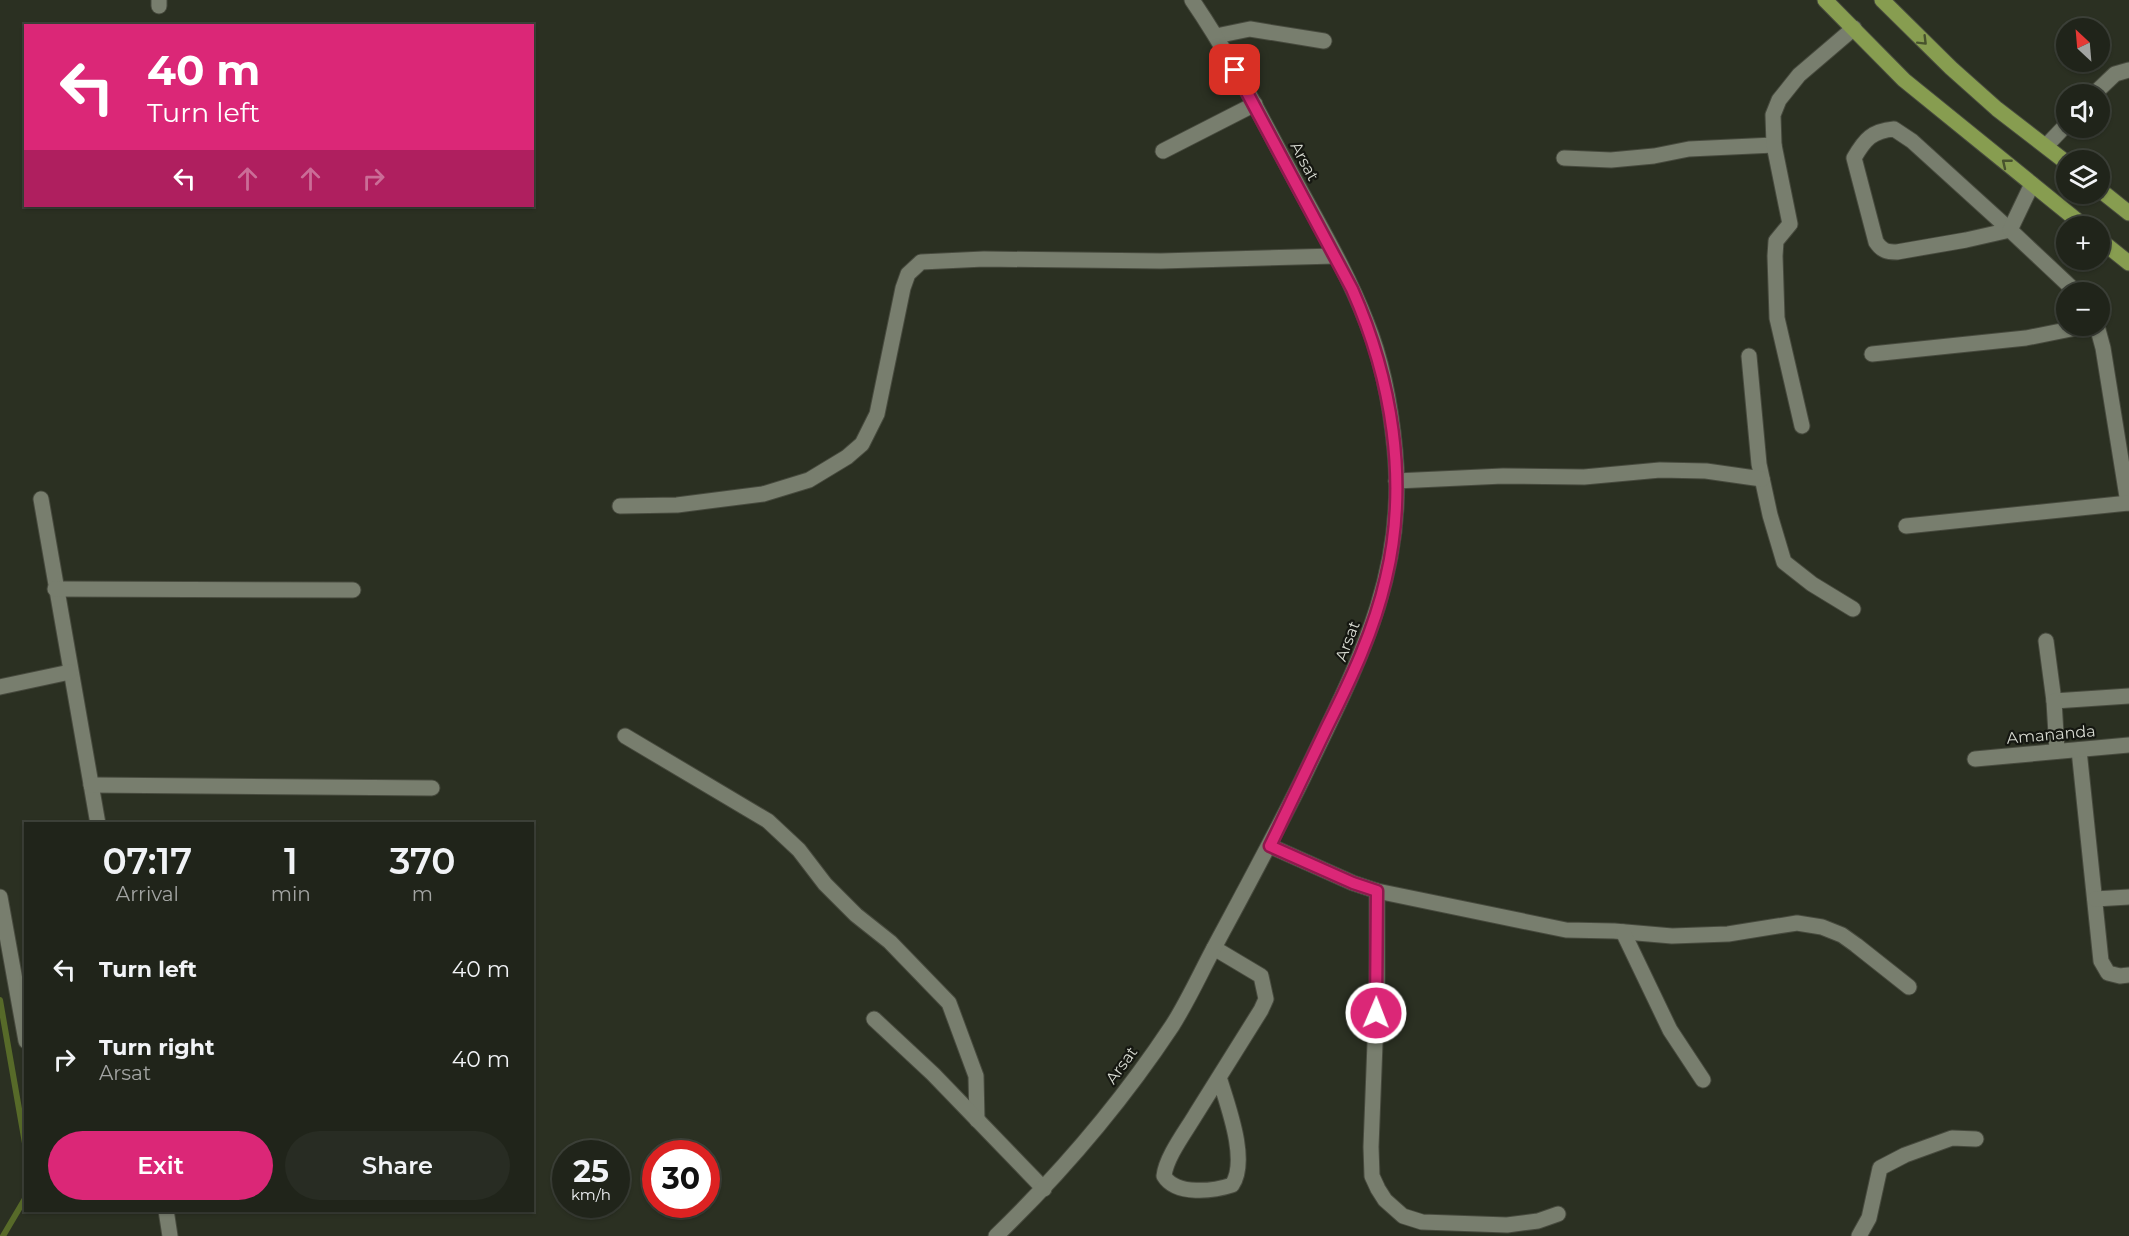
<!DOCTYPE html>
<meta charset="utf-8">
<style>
:root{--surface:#20241a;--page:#282c23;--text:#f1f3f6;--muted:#a2a4a2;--line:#3d4139;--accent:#db2777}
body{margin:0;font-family:Montserrat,sans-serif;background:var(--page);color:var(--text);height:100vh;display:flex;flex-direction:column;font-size:22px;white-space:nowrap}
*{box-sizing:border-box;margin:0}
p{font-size:20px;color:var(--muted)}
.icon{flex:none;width:33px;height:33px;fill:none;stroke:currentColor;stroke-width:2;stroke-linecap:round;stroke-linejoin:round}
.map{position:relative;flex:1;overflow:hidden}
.drawer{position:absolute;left:24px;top:822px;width:510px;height:390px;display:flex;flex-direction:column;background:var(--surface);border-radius:0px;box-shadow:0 2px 4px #0004,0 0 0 2px var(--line)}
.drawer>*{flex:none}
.hud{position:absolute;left:24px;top:24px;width:510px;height:183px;border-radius:0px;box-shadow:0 2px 4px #0004,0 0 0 2px var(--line);background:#db2777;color:#fff;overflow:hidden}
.needle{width:39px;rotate:334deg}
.tools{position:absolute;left:2056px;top:18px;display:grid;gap:12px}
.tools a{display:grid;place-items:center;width:54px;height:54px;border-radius:50%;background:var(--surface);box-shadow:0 2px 4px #0004,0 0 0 2px var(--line);font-size:30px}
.speed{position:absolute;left:552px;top:1140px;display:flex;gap:12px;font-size:30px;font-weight:700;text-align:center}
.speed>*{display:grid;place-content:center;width:78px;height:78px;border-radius:50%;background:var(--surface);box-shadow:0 2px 4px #0004,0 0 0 2px var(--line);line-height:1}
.speed small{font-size:15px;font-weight:400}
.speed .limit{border:9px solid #d22;background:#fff;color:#111}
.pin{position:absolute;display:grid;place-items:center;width:51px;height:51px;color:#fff;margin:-26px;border-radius:12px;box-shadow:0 3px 9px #0006}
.me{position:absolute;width:66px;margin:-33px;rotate:1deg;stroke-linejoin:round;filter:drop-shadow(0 0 4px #0008)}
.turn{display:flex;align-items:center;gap:21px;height:126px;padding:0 24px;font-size:27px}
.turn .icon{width:78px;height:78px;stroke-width:2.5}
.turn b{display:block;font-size:42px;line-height:51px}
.lanes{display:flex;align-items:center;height:57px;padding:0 24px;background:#0003;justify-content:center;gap:30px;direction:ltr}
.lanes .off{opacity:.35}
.eta{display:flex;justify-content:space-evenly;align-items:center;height:102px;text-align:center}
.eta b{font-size:36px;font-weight:600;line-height:42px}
.cta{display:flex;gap:12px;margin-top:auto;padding:12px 24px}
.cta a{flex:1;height:69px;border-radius:36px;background:var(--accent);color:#fff;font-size:24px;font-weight:600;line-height:69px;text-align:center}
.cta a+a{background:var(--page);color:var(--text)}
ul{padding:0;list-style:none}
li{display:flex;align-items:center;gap:18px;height:90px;padding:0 24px}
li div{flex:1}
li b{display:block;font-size:22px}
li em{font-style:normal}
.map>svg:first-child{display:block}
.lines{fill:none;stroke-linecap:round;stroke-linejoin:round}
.stream{stroke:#576a29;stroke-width:6}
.minor-casing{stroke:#474a3e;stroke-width:17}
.major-casing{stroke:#474a3e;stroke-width:17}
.minor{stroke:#787e6e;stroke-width:15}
.major{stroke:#879d50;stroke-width:15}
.oneway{stroke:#48532d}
.route-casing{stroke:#8e194d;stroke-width:15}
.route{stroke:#db2777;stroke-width:10}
.labels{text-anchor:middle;stroke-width:4.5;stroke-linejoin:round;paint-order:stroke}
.street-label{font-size:16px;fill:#d7dad1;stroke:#151711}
</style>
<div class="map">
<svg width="2129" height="1236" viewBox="0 0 2129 1236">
<rect width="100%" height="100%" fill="#2b3022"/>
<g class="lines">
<!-- stream -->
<g class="stream">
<polyline points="0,1000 26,1149"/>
<polyline points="3,1236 26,1197"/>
</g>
<!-- minor casing -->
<g class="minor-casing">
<g id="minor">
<polyline points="159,6 159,0"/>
<polyline points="1216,36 1250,29 1324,41"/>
<polyline points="2094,94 2115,74 2129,70"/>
<path d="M1894,129L1912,141L2010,230L1966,240L1897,252C1887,252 1882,251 1876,242L1854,158C1865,139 1872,131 1894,129Z"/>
<polyline points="2046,146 2067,124"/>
<polyline points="1163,151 1255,104"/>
<polyline points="1564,158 1611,160 1654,156 1689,149 1774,145"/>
<polyline points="2032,184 2010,230 2076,292"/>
<polyline points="2097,326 2103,348 2128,503"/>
<polyline points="1872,354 2026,338 2086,326"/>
<polyline points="1749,356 1759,464 1770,515 1784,562 1812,584 1853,609"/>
<polyline points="1802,426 1777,318 1775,256 1776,241 1790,224 1774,145 1773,115 1779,100 1799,75 1854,28"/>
<polyline points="1396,481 1503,476 1584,477 1660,470 1706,471 1762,479"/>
<polyline points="41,499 98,824"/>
<polyline points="620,506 677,505 763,494 809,480 847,457 862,444 877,414 903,288 908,274 921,262 984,259 1161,261 1335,256"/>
<polyline points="1906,526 2129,503"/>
<polyline points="55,589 353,590"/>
<polyline points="2046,641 2054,701 2129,696"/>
<polyline points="0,687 70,672"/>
<polyline points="2054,701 2057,751"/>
<polyline points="625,736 768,821 799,850 825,884 856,915 890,942 949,1003 976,1076 977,1120"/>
<polyline points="2079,750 2101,961 2108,973 2120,976 2129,975"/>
<polyline points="1975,759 2129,745"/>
<polyline points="91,785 432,788"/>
<polyline points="1270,846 1353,883 1377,891 1566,930 1614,931 1672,936 1728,934 1797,923 1822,927 1842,935 1856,945 1909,987"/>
<polyline points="1377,891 1377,991 1371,1147 1372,1176 1378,1189 1385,1200 1403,1216 1422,1222 1507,1225 1538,1221 1558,1214"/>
<polyline points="0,897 26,1041"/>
<polyline points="2095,899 2129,897"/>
<polyline points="1623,932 1670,1030 1703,1080"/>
<path d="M1214,948L1261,976L1266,999L1261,1010C1239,1045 1218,1079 1196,1114C1186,1131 1166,1157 1164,1176C1176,1196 1214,1191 1232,1185C1249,1160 1227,1104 1219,1077"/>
<polyline points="874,1019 933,1074 1044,1189"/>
<polyline points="166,1210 170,1236"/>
<path d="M996,1236C1062,1172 1121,1103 1172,1026C1188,1001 1201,972 1215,946C1245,890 1275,835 1303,778C1355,669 1407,577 1395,451C1391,408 1383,362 1366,321C1346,269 1316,220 1290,171C1259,113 1229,54 1192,0"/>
<polyline points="1859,1236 1869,1218 1880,1168 1905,1155 1952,1138 1976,1139"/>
</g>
</g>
<!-- major casing -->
<g class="major-casing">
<g id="major">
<polyline points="1825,0 1904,80 2084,226"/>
<polyline points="1882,0 1951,68 1997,109 2067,163"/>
<polyline points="2100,190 2129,213"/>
<polyline points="2100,240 2129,263"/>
</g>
</g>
<!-- minor -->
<use href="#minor" class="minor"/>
<!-- major -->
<use href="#major" class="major"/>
</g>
<!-- one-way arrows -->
<defs><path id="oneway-chevron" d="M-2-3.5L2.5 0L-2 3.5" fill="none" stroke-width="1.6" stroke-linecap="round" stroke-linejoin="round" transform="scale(1.5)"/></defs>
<g class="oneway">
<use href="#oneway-chevron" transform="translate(1923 41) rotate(45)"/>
<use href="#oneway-chevron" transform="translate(2006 163) rotate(-141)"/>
</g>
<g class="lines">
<!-- route casing -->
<g class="route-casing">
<path id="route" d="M1235,70L1352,289C1392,379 1409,482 1386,578C1374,631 1351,679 1327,727C1308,766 1289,806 1270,846L1353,883L1377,891L1376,1013"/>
</g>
<!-- route -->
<use href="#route" class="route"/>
</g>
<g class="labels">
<!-- street labels -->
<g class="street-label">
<text transform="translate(1305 161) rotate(62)" y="6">Arsat</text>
<text transform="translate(1347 641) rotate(-69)" y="6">Arsat</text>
<text transform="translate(2051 734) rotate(-5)" y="6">Amananda</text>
<text transform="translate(1121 1065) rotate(-54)" y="6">Arsat</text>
</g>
</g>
</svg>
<div class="tools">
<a><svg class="needle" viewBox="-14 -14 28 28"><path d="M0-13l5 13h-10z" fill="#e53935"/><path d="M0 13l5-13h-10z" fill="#a2a4a2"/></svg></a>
<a><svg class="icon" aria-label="sound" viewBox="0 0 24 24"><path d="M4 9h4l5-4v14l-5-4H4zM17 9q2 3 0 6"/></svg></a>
<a><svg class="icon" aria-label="layers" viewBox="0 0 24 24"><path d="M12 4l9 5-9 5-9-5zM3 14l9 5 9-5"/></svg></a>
<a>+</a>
<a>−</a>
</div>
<div class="speed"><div>25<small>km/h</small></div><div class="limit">30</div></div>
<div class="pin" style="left:1235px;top:70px;background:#d93025"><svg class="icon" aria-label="arrive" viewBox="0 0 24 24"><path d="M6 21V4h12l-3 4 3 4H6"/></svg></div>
<svg class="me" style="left:1376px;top:1013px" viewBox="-20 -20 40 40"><circle r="17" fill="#db2777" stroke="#fff" stroke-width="3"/><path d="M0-11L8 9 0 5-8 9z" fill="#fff"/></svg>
<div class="hud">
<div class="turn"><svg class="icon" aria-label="left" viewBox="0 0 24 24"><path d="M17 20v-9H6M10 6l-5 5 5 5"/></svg><div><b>40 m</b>Turn left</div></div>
<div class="lanes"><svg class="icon" aria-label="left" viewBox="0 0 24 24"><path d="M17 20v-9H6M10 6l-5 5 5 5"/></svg><svg class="icon off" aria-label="ahead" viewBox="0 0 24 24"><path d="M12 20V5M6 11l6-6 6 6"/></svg><svg class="icon off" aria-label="ahead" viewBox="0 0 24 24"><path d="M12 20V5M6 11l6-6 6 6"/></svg><svg class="icon off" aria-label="right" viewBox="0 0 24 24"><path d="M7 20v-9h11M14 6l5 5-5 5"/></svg></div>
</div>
<section class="drawer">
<div class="eta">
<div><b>07:17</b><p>Arrival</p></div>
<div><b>1</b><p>min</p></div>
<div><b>370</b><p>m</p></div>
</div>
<ul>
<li><svg class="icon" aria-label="left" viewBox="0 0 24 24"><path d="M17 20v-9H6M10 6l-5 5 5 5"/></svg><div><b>Turn left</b></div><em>40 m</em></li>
<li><svg class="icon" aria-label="right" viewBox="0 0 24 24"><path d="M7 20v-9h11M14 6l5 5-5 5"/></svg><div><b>Turn right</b><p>Arsat</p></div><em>40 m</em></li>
</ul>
<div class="cta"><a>Exit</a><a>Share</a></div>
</section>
</div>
